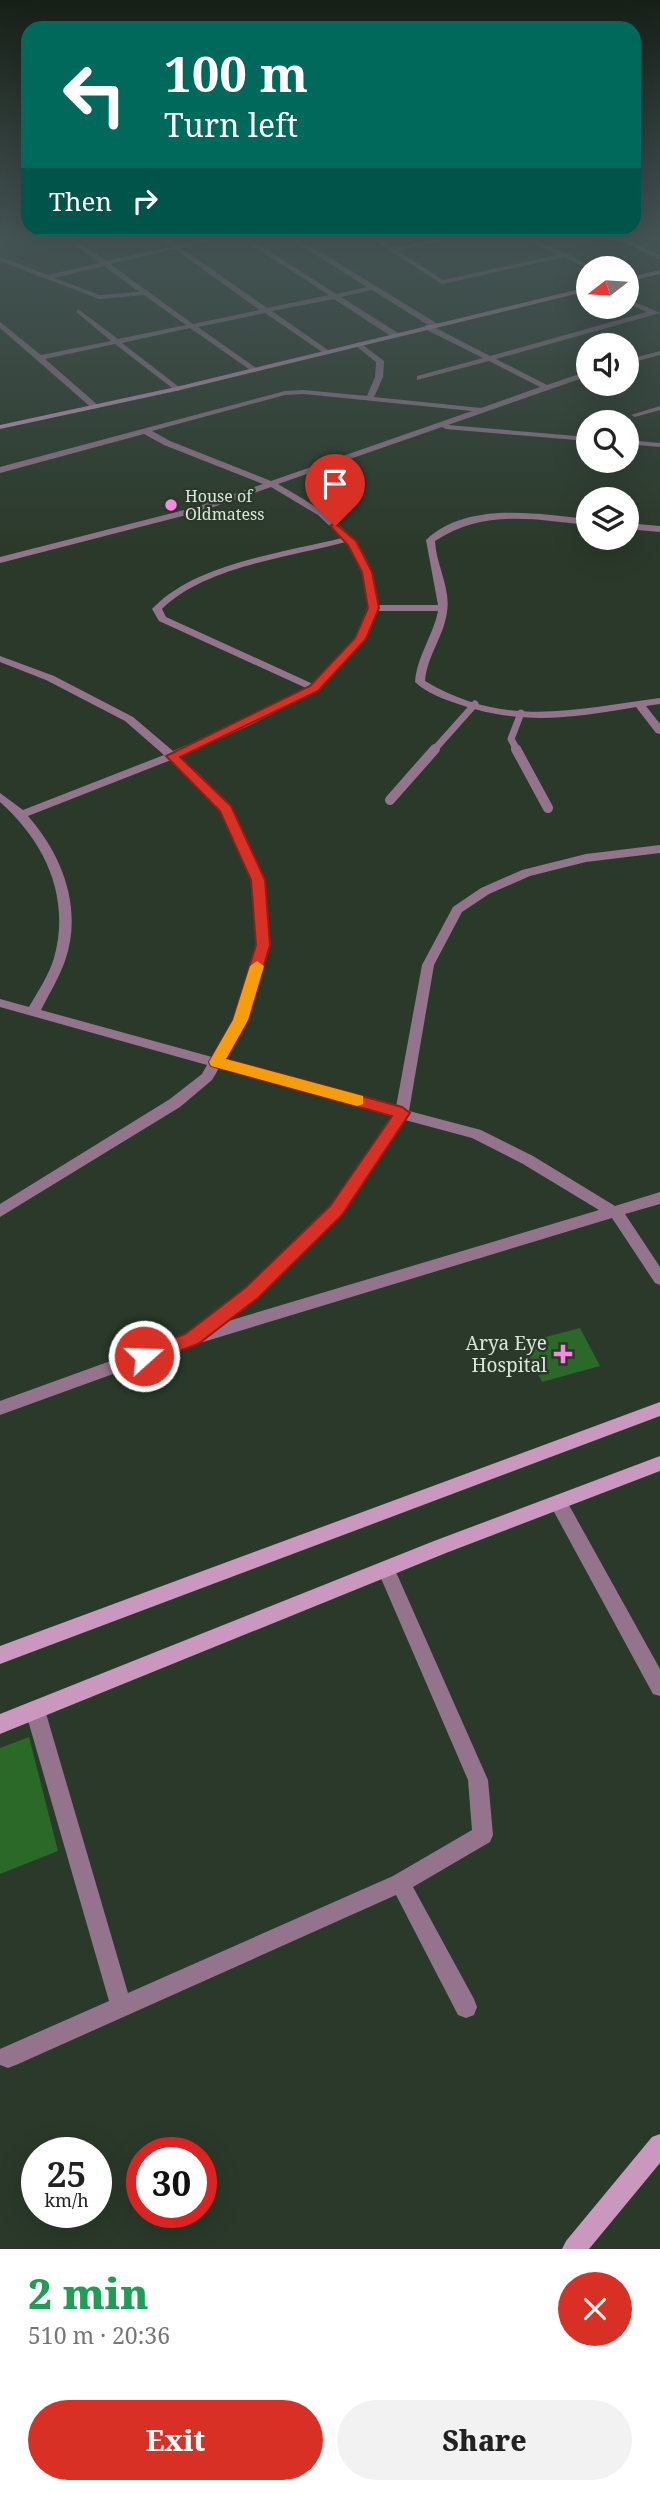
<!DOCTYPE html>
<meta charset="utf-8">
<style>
:root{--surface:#fff;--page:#f2f2f2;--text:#222;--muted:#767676;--accent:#d93025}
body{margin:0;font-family:"Noto Serif",serif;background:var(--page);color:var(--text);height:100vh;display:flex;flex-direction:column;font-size:26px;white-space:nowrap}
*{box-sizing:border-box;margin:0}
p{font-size:23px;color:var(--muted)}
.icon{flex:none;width:38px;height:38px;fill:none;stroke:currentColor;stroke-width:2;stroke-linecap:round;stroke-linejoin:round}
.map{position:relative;height:2249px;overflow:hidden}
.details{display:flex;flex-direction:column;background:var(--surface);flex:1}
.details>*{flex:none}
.guide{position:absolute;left:21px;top:21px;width:620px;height:214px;border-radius:21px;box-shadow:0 7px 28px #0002;background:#00695c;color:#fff;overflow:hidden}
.needle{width:46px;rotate:253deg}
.buttons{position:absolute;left:576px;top:256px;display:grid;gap:14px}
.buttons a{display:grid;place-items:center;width:63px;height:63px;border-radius:50%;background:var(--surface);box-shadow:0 7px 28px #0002;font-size:35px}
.speed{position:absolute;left:21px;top:2137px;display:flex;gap:14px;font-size:35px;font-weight:700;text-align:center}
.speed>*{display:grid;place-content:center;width:91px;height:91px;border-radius:50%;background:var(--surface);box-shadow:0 7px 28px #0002;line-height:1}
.speed small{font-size:18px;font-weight:400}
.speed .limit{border:10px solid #d22;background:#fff;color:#111}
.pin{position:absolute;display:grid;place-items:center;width:60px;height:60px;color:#fff;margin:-72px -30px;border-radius:50% 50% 50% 0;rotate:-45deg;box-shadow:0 0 7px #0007}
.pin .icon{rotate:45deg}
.me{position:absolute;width:77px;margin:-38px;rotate:70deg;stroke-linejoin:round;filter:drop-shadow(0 0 5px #0008)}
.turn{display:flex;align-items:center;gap:24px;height:147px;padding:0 28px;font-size:32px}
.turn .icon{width:91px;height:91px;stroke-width:2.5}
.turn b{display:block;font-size:49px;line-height:60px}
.then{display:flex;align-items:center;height:66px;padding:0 28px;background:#0003;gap:14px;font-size:26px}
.round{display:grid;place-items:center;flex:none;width:74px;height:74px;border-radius:37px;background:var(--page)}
.summary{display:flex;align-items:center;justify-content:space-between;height:119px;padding:0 28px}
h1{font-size:42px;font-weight:800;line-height:52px;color:#1e9e55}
.button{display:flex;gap:14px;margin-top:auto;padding:14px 28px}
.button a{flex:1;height:80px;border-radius:42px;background:var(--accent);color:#fff;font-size:28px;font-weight:800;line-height:80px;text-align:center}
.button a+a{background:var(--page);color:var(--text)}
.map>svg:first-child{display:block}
.building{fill:#2a6928}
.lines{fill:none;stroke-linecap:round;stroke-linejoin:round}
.lane-far1{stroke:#94748c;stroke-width:7}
.lane{stroke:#94748c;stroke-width:10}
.street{fill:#94748c;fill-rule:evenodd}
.secondary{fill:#ca97be;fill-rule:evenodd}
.route{fill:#d93025;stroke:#8d1f18;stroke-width:2}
.slow{fill:#f59e0b}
.poi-dot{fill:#fb87e5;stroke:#2a3929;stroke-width:2.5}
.labels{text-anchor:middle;stroke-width:5;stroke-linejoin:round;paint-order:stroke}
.far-poi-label{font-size:16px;fill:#dce6db;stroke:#2a3929;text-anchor:start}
.poi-label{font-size:19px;fill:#dce6db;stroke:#2a3929;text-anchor:end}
</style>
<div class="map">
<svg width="660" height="2249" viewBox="0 0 660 2249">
<rect width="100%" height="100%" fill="#2a3929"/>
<!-- building -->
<g class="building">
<polygon points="580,1328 600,1366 542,1382 523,1343"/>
<polygon points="29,1737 58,1851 0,1874 0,1748"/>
</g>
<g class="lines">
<!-- lane-far1 -->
<g class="lane-far1">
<polyline points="434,750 475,704"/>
<polyline points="517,750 511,739 521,713"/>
</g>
<!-- lane -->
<g class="lane">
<polyline points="516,749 548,808"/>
<polyline points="390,800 435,749"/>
</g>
<!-- street -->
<g class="street">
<path d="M66,238H74L106,261L170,247L159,238H167L176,245L205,238H218L181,248L267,308L329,295L241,238H249L336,294L367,287L289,238H297L438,324L436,328L490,356L647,312L626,303V298L660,313L496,359L547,385L588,371V376L448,425L588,437V441L446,429L442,427L278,484C315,506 358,529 372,573C375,583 375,595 377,605H438L426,540C468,501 536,514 588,519V525C533,519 484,509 435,541C436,565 451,588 447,612C444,636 427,656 425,681C505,729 575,709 660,698V704L646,706L660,724V734L656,733L636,707C571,718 523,726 458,704C443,699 427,693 415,682C417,656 433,636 438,611H377L364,641L318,690L250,725L179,757L198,773L232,809L264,880L269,945L248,1020L224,1060L396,1107L422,965L453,907L481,888L522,870L586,854L660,845V853L586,862L530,876L489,894L462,912L434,965L409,1111L481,1130L533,1156L615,1206L660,1192V1204L625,1214L660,1267V1285L655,1283L612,1218L193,1345L0,1415V1401L185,1334L247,1289L331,1207L393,1116L219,1068L212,1080L180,1107L0,1217V1204L170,1099L202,1074L207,1065L0,1007V999L29,1007C38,991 49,975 54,958C71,897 45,842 0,802V793L23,810L164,755L125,721L46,680L0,662V656L54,676L133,717L173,751L242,721L306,688L159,621L152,609L154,607C198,563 282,553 342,538L318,515L271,487L202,511L0,563V557L196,507L263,484L164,445L144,434L0,473V467L285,391L304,390L367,396L375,377L376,362L356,346L355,344L359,342L384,361L383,377L374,397L481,408L540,387L489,361L417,380V376L483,358L425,329V325H428L372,290L341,297L398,333V337H392L334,299L272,311L328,350L329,352L325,354L265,313L198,327L256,368V372H253L190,328L122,343L179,387V391H176L115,344L45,359L100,407L93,409L0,328V322L41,355L111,341L76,312L78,309L118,339L186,325L144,295L99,299L0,261V257L48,275L100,263ZM174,249L260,310L193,324L110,264ZM104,266L139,292L100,295L54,278ZM304,394L472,411L271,481L170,441L152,431L285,395ZM346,542C366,569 377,611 355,640C343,655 326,669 313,684L166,617L162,609C204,567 289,557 346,542ZM171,760L221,810L252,880L257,945L234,1020L212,1057L41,1010C49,994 59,978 65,961C83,909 63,856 28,816ZM405,1120L472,1138L523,1164L599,1210L225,1322L257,1297L341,1215Z"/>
<polygon points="370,238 378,238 394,248 438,238 451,238 398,251 443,280 558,255 525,238 534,238 595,268 588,269 564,257 442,284"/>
<polygon points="613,238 622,238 660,255 660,259"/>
<polygon points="660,351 660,355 626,364 626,360"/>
<polygon points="660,406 660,410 635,417 631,415"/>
<polygon points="626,440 660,443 660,447 626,444"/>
<polygon points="626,523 660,526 660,532 626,529"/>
<polygon points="559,1496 565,1498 660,1669 660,1696 653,1694 553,1510 550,1504 553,1498"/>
<polygon points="386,1561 392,1563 488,1780 493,1835 490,1842 413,1887 474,1999 477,2007 474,2015 466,2018 458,2015 396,1895 16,2065 8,2068 0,2065 0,2049 109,2001 25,1710 28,1703 35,1701 42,1703 45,1710 128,1993 393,1876 472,1830 468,1780 377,1569 380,1563"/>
</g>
<!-- secondary -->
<g class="secondary">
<polygon points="660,270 660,274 626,282 626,278"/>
<polygon points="588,287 588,291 176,391 0,429 0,425 176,387"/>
<polygon points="660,1402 660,1416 0,1664 0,1646"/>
<polygon points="660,1456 660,1471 446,1553 0,1734 0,1714 434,1541"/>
<polygon points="660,2134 660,2163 589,2249 562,2249 566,2241 652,2137"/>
</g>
</g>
<!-- sky -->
<linearGradient id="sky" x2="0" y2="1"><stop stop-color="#171f17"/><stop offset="0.43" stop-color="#445454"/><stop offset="1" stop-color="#445454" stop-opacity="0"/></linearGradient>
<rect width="660" height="553" fill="url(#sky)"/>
<!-- route -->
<polygon class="route" points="335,523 356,541 372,572 379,608 366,639 318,691 180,757 231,806 265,880 270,945 248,1020 226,1059 402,1107 410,1113 342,1215 258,1298 198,1344 144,1364 137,1362 134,1356 137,1351 185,1334 245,1288 330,1206 392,1116 211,1066 209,1062 233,1020 256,945 251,880 220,811 166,756 310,686 355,638 368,608 362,572 348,545 330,526"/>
<!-- slow -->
<polygon class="slow" points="257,961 264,966 248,1020 226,1059 363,1096 363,1104 357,1106 211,1066 209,1062 233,1020 250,966"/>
<!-- markers -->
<g class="poi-dot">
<circle cx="171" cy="505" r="7"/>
<path d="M559.5 1343.5h7v7h7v7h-7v7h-7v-7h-7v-7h7z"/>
</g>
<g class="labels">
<!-- far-poi labels -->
<g class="far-poi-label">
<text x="185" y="502">House of<tspan x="185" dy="18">Oldmatess</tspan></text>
</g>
<!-- poi labels -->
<g class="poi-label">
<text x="547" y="1350">Arya Eye<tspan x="547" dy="22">Hospital</tspan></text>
</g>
</g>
</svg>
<div class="buttons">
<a><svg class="needle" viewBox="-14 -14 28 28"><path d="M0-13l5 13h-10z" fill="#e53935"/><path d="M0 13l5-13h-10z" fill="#767676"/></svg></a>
<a><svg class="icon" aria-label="sound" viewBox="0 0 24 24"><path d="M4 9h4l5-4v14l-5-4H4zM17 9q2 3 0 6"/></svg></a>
<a><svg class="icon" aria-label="search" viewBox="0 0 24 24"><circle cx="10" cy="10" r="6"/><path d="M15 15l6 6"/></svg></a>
<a><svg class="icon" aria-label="layers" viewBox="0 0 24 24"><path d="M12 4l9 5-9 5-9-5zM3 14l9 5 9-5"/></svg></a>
</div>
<div class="speed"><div>25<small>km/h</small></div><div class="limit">30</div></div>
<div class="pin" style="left:335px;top:526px;background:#d93025"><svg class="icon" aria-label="arrive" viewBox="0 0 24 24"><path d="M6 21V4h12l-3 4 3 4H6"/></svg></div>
<svg class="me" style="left:144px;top:1356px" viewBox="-20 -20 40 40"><circle r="17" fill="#d93025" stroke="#fff" stroke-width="3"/><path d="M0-11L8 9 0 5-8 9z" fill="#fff"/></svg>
<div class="guide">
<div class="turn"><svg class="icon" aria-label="left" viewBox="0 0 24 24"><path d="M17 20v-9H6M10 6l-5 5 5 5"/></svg><div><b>100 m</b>Turn left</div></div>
<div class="then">Then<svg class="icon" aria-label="right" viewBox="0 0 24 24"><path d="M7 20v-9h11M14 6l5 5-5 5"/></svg></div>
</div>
</div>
<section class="details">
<div class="summary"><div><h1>2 min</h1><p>510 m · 20:36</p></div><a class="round" style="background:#d93025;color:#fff"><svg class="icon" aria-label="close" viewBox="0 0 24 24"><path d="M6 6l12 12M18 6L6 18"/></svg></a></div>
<div class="button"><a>Exit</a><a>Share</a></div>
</section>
